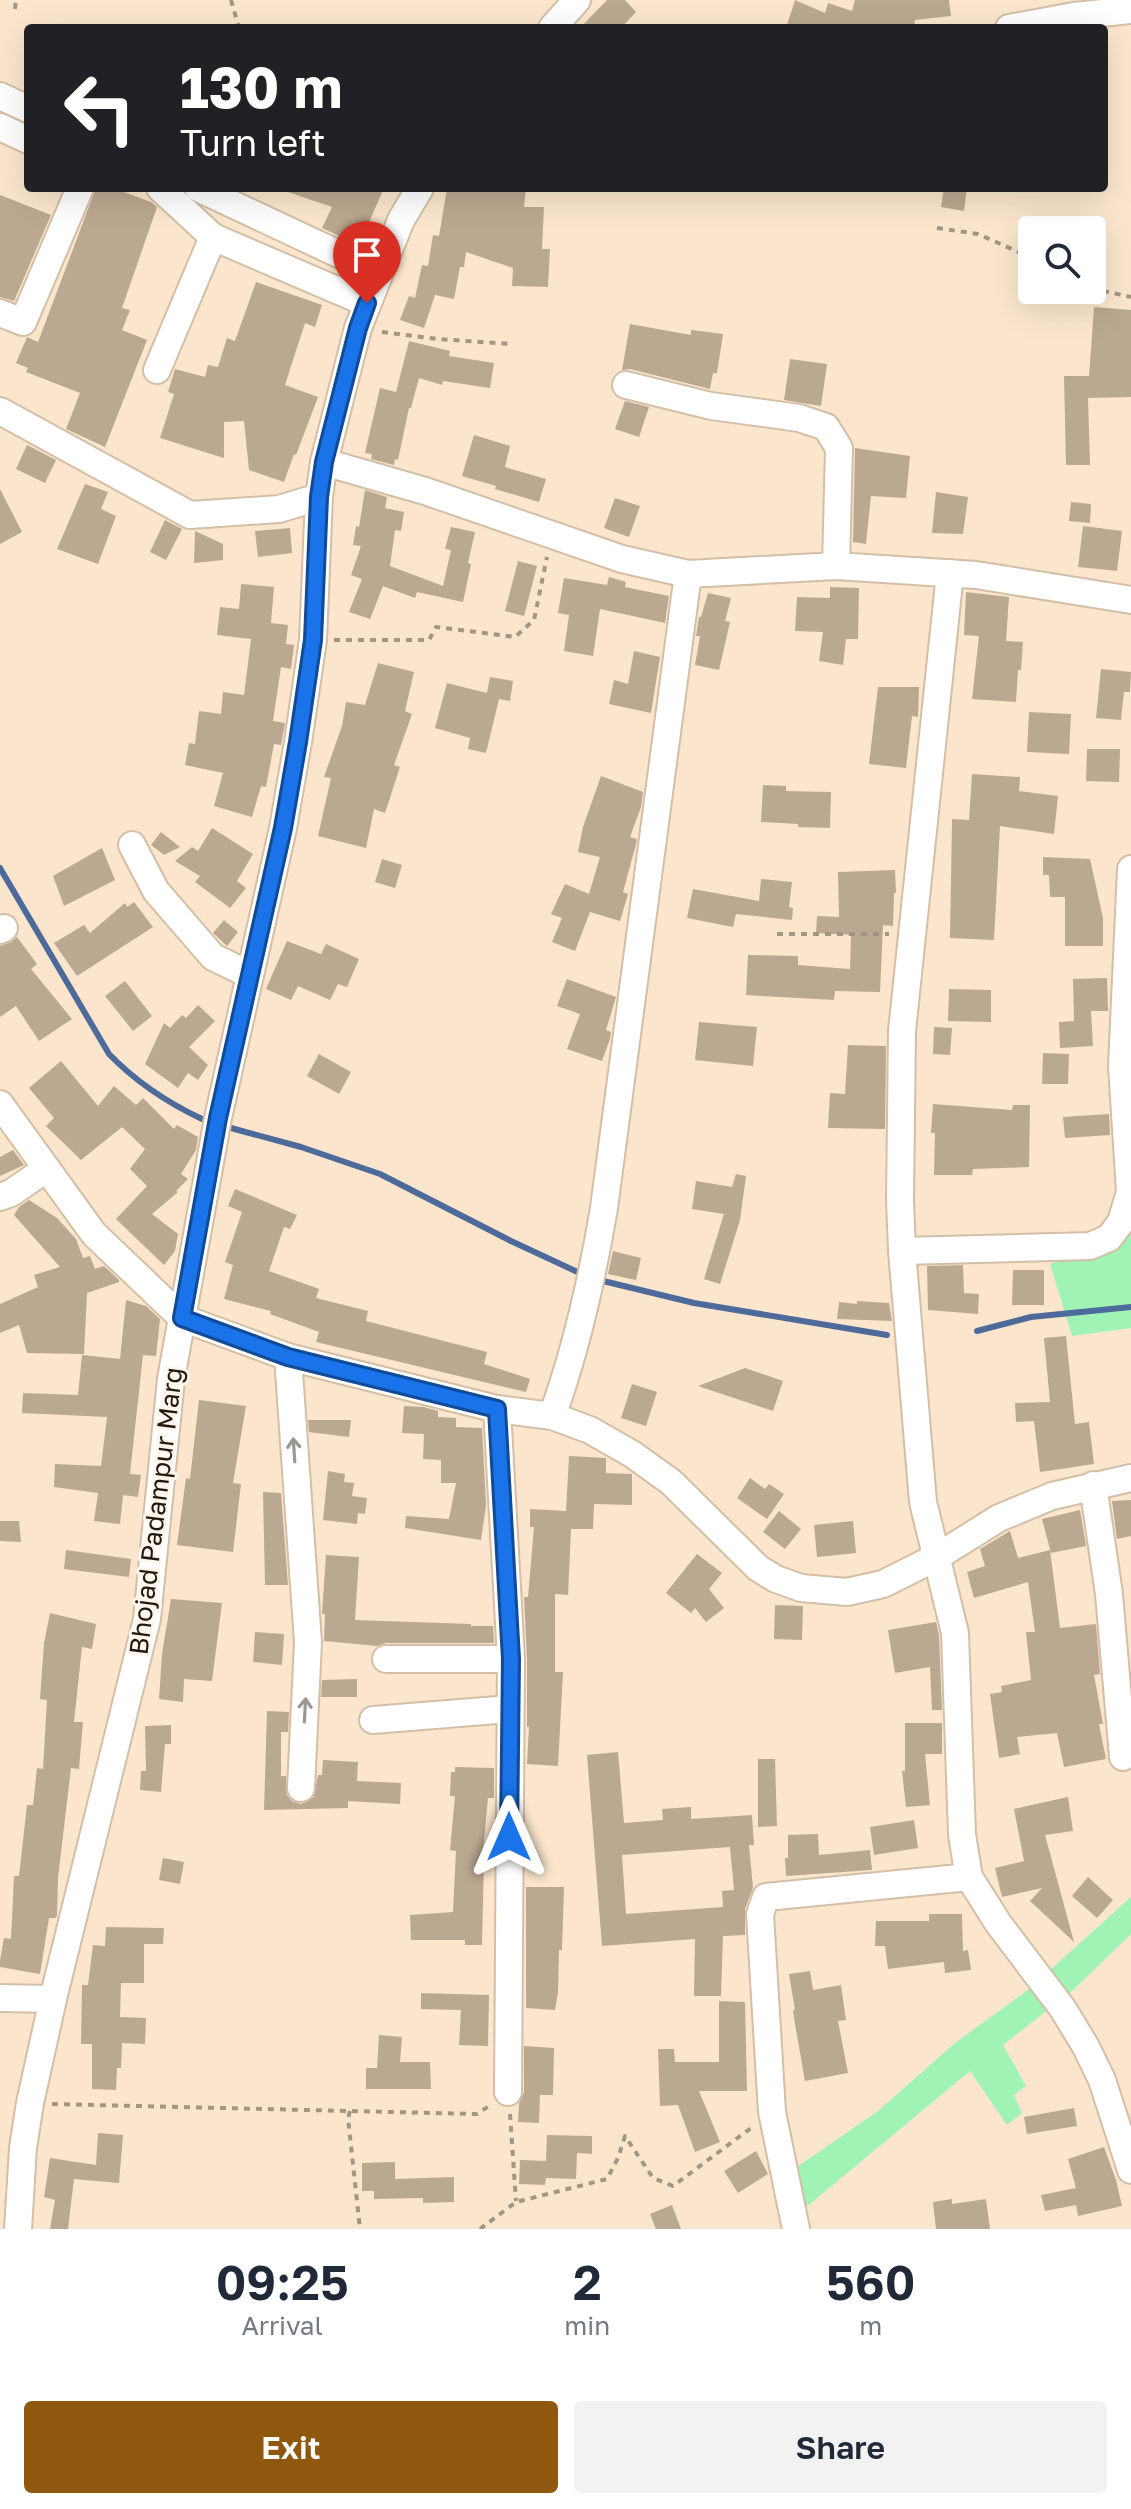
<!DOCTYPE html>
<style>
:root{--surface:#fff;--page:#f2f2f3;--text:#1f2937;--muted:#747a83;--accent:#8f580e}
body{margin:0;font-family:"Golos Text",sans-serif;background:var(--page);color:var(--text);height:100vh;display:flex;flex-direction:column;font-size:30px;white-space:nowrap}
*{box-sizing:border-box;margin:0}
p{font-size:26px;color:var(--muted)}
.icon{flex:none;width:44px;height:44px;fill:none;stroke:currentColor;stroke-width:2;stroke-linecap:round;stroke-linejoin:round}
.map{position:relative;height:2229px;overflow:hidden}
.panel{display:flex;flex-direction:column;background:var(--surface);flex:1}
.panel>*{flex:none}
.top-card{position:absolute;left:24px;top:24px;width:1084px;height:168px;border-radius:8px;box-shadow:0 8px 32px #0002;background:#202124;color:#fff;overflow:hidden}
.buttons{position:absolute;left:1018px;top:216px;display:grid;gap:16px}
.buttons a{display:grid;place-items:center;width:88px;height:88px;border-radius:8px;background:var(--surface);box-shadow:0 8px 32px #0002;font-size:40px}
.pin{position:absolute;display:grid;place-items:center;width:68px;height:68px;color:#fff;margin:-82px -34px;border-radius:50% 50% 50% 0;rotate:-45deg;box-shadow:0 0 8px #0007}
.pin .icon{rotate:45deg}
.me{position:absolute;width:88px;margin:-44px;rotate:0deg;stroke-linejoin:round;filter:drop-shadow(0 0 6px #0008)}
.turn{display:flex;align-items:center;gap:28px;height:168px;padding:0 24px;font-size:36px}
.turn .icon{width:104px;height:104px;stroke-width:2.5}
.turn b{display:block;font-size:56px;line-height:68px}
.eta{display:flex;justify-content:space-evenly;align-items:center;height:136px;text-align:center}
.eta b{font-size:48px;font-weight:600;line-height:56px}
.action{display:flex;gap:16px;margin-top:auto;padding:16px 24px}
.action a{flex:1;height:92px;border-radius:8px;background:var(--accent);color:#fff;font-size:32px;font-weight:600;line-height:92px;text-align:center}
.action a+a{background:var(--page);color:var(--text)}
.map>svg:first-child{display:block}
.green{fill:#a1f3b5}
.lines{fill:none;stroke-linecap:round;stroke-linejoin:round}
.stream{stroke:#4d6a9b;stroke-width:6}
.building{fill:#bba890;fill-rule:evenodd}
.minor-casing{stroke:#d3bfa7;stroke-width:30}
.path{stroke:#a49582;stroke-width:4;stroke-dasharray:6 6;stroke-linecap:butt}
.minor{stroke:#fff;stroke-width:26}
.oneway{stroke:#9a9793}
.route-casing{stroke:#114b97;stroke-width:20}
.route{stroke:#1a73e8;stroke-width:14}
.labels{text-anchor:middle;stroke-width:6;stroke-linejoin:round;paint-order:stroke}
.street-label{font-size:26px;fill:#1f180f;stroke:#fef6ec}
</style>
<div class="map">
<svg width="1131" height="2229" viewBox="0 0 1131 2229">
<rect width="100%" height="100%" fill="#fbe6cd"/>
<!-- green -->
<g class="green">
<polygon points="1131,1232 1131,1328 1072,1336 1050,1264 1116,1244"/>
<polygon points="1131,1897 1131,1934 1066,1997 1049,1971"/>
<polygon points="1033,1986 1049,2009 1003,2045 1026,2086 1014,2095 1022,2113 1007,2125 970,2071 799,2213 791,2171 878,2111 955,2043"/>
</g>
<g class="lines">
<!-- stream -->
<g class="stream">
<path d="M0,868L109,1054C136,1082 166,1102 202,1119"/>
<polyline points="231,1128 301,1147 380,1174 511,1241 584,1275"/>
<polyline points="599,1280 694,1303 887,1335"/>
<polyline points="977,1331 1031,1317 1131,1307"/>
</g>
</g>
<!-- building -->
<g class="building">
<polygon points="607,0 625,0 636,12 621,28 580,28"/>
<polygon points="795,0 825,13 828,3 852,11 855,0 949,0 951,16 915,20 914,28 895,26 894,28 786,28"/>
<polygon points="96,188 113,188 151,202 157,207 122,308 130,310 122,330 147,340 105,447 66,429 80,393 26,372 28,368 16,363 27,337 38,342"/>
<polygon points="286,188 384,188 359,245 322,228 332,207 285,191"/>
<polygon points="447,188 526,188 524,207 544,207 542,249 550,249 548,287 512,286 513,268 466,252 464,267 460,267 454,299 435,295 424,328 400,320 409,296 415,298 422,265 428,266 433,235 439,236"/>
<polygon points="944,188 967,188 964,211 941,207"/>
<polygon points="0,195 51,215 14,301 0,297"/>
<polygon points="256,282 322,305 315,327 305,323 285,385 318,397 296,455 294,454 284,482 249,470 244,421 224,422 224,458 160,438 174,394 168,392 175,369 205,377 208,365 218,367 227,338 235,341"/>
<polygon points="1094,307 1131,310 1131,397 1088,398 1090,465 1066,465 1064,376 1089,376"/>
<polygon points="630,324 691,335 691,330 723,334 717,373 713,373 710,389 630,369 622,370"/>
<polygon points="409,341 450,351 449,356 494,363 490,388 443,381 442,385 419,378 411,408 409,408 398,460 395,459 394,465 371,459 372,454 365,453 380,388 396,392"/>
<polygon points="790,359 827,364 821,406 784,400"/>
<polygon points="625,401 649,407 639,437 615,429"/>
<polygon points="474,435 510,446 505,467 546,479 539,502 495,489 496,486 462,476"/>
<polygon points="27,445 56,460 45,483 16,469"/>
<polygon points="855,448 910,456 906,498 871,496 866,544 853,542"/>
<polygon points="85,484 108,492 101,509 116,516 98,564 57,549"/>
<polygon points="0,489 22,532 0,544"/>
<polygon points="365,490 387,497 385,508 404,512 401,531 395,530 390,566 443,586 451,550 445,549 451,527 475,532 468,563 471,564 463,602 417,592 415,598 383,586 370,619 349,612 362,579 351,575 361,546 353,545 356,526 359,527"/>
<polygon points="936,492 968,497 963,534 932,533"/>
<polygon points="615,498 640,506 629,537 604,528"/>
<polygon points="1071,502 1091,504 1090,523 1069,521"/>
<polygon points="165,520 182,529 166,560 150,552"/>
<polygon points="1083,526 1122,531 1117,571 1078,567"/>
<polygon points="290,528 292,553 258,557 255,531"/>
<polygon points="195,531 223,544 223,560 194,563"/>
<polygon points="518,561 537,566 524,616 505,611"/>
<polygon points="609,577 626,582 625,587 669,596 665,623 600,609 593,656 564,651 569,615 558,613 564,578 607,585"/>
<polygon points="241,584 274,587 271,623 288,625 286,644 294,645 291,669 281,667 273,721 285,723 281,745 274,744 266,787 261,786 252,817 214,806 223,773 185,765 189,743 195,744 199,711 221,714 223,692 244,695 251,639 217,635 220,607 239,609"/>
<polygon points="830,587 859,588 858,639 846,639 843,665 819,661 823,632 795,631 797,597 830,598"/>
<polygon points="966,592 1009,597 1006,641 1023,642 1021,670 1018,670 1016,702 972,699 979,636 964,635"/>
<polygon points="708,593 731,598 725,621 730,622 719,670 695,665 700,636 696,636 699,617 701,617"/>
<polygon points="634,651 660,657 651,713 609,704 614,680 628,684"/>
<polygon points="378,663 414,672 405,711 412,714 394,765 400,767 385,813 374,809 366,848 318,836 331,778 324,777 342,726 346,702 365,705"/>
<polygon points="1101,669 1131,672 1130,692 1124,692 1121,720 1096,718"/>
<polygon points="490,677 513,681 510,701 499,699 486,753 468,749 470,738 435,728 447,683 487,693"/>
<polygon points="878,687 919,687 918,717 912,716 906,768 869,764"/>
<polygon points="1029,712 1071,714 1069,754 1027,752"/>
<polygon points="1087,749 1120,749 1119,782 1086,781"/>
<polygon points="972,774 1020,777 1019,791 1058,796 1054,834 1000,826 994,940 950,938 952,819 969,820"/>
<polygon points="601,776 643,792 641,807 630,837 637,839 636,844 623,892 628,894 620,921 590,912 575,951 552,942 562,918 551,914 565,884 589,894 600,857 578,852 583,827"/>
<polygon points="763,785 786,786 786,791 831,792 830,828 798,827 798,824 761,822"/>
<polygon points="212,828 253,854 237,881 246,888 230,908 195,882 200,876 175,861 192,847 198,851"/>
<polygon points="161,832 180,847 164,855 151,845"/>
<polygon points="102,848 115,880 64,906 53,876"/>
<polygon points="1043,857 1090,859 1103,918 1103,946 1065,946 1065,897 1050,897 1049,875 1043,875"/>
<polygon points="382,859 402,865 395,888 375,882"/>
<polygon points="895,870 896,893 894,893 893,926 883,925 880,992 835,991 834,1000 746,995 748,955 798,956 798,965 850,969 851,935 816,933 817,916 839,917 838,872"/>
<polygon points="761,879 792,882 789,907 793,908 792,920 736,914 733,927 687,918 693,889 759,901"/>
<polygon points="134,902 153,927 77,976 54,943 84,925 90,933 125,903 127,907"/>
<polygon points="224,920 238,932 227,946 213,933"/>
<polygon points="17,937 37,964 31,969 72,1019 39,1041 16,1006 0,1017 0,946 11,942"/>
<polygon points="287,941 321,954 326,944 359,959 347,987 338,984 330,1000 298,986 291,1000 266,989"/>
<polygon points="1107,978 1108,1011 1091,1011 1093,1046 1060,1048 1059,1022 1074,1021 1073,979"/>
<polygon points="567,979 616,997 606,1030 611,1032 610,1039 602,1061 567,1049 580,1014 557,1006"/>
<polygon points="125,981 152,1016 133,1031 105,996"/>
<polygon points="949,989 991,990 991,1022 948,1021"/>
<polygon points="198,1005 215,1021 189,1047 208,1065 198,1080 188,1073 178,1088 145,1064 164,1023 170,1028 182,1015 186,1018"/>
<polygon points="699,1022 757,1027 753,1066 695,1060"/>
<polygon points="934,1027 952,1028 950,1055 933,1054"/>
<polygon points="848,1045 886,1046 885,1129 828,1128 830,1093 845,1094"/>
<polygon points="1043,1053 1069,1054 1068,1084 1042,1084"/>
<polygon points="319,1054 351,1072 339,1094 307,1076"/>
<polygon points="61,1061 98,1106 114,1086 136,1105 143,1098 174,1129 177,1125 198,1137 196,1150 181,1174 188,1179 176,1191 178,1192 152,1214 178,1234 175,1251 164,1265 116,1219 147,1186 130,1169 145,1149 122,1127 81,1160 46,1126 54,1118 29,1088"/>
<polygon points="933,1104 1012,1110 1013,1105 1030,1105 1029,1167 973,1169 972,1175 934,1175 935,1133 931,1133"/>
<polygon points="1109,1114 1110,1135 1065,1138 1063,1117"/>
<polygon points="13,1150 24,1165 0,1176 0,1157"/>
<polygon points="736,1174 746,1176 740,1220 720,1284 704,1279 724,1214 692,1209 696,1181 732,1187"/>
<polygon points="235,1189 297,1215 290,1229 284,1227 269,1271 319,1289 316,1298 368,1311 366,1321 487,1352 484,1364 530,1379 526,1392 316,1342 319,1332 270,1314 271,1311 224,1299 233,1265 225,1262 242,1212 228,1206"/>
<polygon points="29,1200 57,1218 76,1239 83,1258 90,1256 95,1269 104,1266 119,1280 119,1282 87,1293 84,1354 27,1353 19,1325 0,1333 0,1304 38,1287 34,1275 60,1267 14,1215 19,1207"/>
<polygon points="613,1251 641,1258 636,1280 608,1274"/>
<polygon points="963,1265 964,1293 979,1294 978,1314 928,1310 927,1266"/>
<polygon points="1013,1270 1044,1270 1044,1305 1012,1305"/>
<polygon points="126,1300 146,1306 160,1319 156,1356 143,1355 130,1474 141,1475 138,1497 123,1495 120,1524 94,1521 98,1493 54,1487 55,1464 101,1466 107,1417 22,1413 23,1393 78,1395 82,1355 120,1359"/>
<polygon points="857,1301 889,1303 892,1321 837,1319 839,1302 857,1304"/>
<polygon points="1066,1336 1075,1424 1089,1422 1094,1464 1040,1472 1034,1421 1016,1422 1015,1403 1050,1402 1044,1338"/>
<polygon points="745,1368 783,1381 773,1411 698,1386"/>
<polygon points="632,1384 657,1392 646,1426 621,1418"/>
<polygon points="199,1400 246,1406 233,1483 241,1484 233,1552 177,1545 186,1478 190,1479"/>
<polygon points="404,1406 424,1407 438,1411 438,1417 456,1418 456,1427 482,1428 486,1505 481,1540 405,1528 406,1516 449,1519 456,1483 441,1483 441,1460 423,1459 424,1434 402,1433"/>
<polygon points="308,1420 351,1420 349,1437 309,1432"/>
<polygon points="569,1456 606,1458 606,1473 632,1474 632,1505 594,1504 593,1529 571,1529 568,1595 555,1594 555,1672 563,1672 558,1766 527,1764 529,1727 527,1727 527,1659 524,1597 528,1597 534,1527 530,1527 530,1509 566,1511"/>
<polygon points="328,1471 345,1474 344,1482 354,1483 352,1496 367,1498 365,1514 358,1513 357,1524 323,1520"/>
<polygon points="750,1478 765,1489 769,1484 784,1494 767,1519 737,1498"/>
<polygon points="263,1492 281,1493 288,1585 265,1585"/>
<polygon points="1131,1500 1131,1536 1117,1539 1112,1501"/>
<polygon points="1080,1510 1086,1546 1051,1553 1042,1519"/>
<polygon points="779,1511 801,1529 785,1549 763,1532"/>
<polygon points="0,1521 19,1521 21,1542 0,1541"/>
<polygon points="853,1521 856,1553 817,1557 814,1525"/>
<polygon points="1010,1531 1018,1558 1050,1550 1060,1628 1096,1624 1100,1674 1094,1675 1103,1724 1099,1724 1106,1759 1064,1767 1057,1733 1017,1737 1020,1754 999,1758 990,1694 1002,1692 1001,1686 1031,1680 1026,1632 1035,1632 1028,1582 974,1598 967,1572 985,1566 980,1549"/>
<polygon points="66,1550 131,1559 129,1577 64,1569"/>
<polygon points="697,1554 722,1573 709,1589 724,1608 706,1622 695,1608 691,1613 666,1593"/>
<polygon points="326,1555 359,1557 355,1620 471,1624 471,1626 493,1626 494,1643 386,1643 377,1646 324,1641 325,1614 322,1614"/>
<polygon points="171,1599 222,1603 212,1681 184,1679 183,1702 159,1699 162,1654"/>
<polygon points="775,1605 803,1606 802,1640 774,1639"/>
<polygon points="50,1613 96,1624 92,1649 82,1647 74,1722 83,1722 79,1769 71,1768 58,1878 57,1915 56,1918 49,1918 40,1974 0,1967 0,1961 4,1938 11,1939 14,1876 19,1876 27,1805 33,1805 37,1768 43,1769 47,1700 40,1699 44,1643"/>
<polygon points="936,1622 939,1635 942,1710 932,1710 930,1667 895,1673 888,1630"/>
<polygon points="255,1632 284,1634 282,1665 253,1662"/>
<polygon points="357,1679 357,1697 321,1697 322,1680"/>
<polygon points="267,1711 289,1712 288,1732 281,1732 281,1776 286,1776 287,1795 292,1801 301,1804 314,1797 318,1775 322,1775 323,1760 358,1762 357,1781 401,1783 400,1804 348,1801 348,1808 264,1810"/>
<polygon points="905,1723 942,1723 942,1754 925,1754 930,1805 906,1807 902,1771 905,1771"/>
<polygon points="171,1725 171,1744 165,1744 161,1792 140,1790 141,1771 146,1771 145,1726"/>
<path d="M618,1752L624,1823L663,1820L662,1809L691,1807V1819L752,1815L754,1845H749L753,1888L745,1909V1935L723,1936L721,1996H694L695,1939L602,1946L587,1755ZM730,1847L734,1890L722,1891L723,1907L626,1914L622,1855Z"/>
<polygon points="758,1759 775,1759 777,1826 758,1827"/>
<polygon points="455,1767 494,1768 494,1798 488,1798 482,1861 484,1861 482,1945 465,1945 465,1940 411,1940 410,1915 453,1912 456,1851 450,1850 455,1796 450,1796 451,1772 455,1772"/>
<polygon points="1068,1797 1073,1831 1045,1835 1074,1942 1030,1901 1042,1888 1002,1897 995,1868 1024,1861 1014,1809"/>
<polygon points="914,1820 918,1848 874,1855 870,1827"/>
<polygon points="818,1834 819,1855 870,1850 872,1870 786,1876 785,1858 788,1858 788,1835"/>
<polygon points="163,1858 184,1862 180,1884 159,1880"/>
<polygon points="1088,1877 1113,1900 1097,1918 1072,1896"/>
<polygon points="526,1887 564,1887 562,1950 559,1950 558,1993 555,2010 526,2008"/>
<polygon points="929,1914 962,1914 963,1951 968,1950 971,1970 945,1973 944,1962 888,1969 885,1946 875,1946 876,1921 929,1921"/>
<polygon points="106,1927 164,1928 163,1944 144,1944 144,1983 121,1983 120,2017 146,2018 145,2044 122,2043 121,2068 117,2068 116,2090 92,2089 92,2044 81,2044 82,1985 88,1985 93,1945 105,1946"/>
<polygon points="810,1971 813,1990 841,1985 846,2020 838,2021 848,2073 805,2081 795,2024 793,2010 795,2010 789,1974"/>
<polygon points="421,1993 489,1995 488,2046 459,2045 461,2010 421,2009"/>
<polygon points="719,2001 745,2002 747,2091 699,2091 720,2142 695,2152 678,2105 660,2106 658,2049 674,2049 675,2062 719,2062"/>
<polygon points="379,2035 402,2037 400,2062 430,2062 431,2089 366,2089 366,2068 377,2068"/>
<polygon points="524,2046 554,2048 553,2095 540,2095 539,2123 518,2122 519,2103 524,2092"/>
<polygon points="1074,2108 1077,2126 1027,2134 1024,2117"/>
<polygon points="98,2133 123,2135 119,2183 74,2179 68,2229 50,2229 55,2200 44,2197 50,2158 96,2165"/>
<polygon points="547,2135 592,2136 592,2154 577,2153 576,2179 546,2178 545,2185 519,2184 520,2160 546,2161"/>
<polygon points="1104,2147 1116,2180 1122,2206 1078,2216 1076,2205 1045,2211 1041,2195 1076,2188 1068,2159"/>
<polygon points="756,2151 768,2174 738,2193 724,2171"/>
<polygon points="395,2162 395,2179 454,2177 454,2202 423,2203 423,2198 374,2199 374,2191 362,2191 362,2163"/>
<polygon points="952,2199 952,2204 986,2199 990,2229 936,2229 933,2202"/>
<polygon points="672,2205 681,2229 656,2229 650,2214"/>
</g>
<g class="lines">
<!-- minor casing -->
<g class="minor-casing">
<g id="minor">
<polyline points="552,28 577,0"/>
<polyline points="1009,28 1074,16 1131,10"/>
<polyline points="0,96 28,109"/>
<polyline points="0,127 28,140"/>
<polyline points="160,188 213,237"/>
<polyline points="198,188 379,273"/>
<polyline points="0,313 23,322 80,188"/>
<polyline points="157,370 213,237 367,303"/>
<polyline points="626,385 711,406 799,418 826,427 839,448 836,566"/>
<polyline points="0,411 190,515 279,509 319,497"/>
<polyline points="324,462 425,491 622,559 688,574 836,566 976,575 1131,600"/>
<polyline points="950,573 902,1031 900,1200 902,1251 923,1502 955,1633 962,1835 969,1877 998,1923 1063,2009 1086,2047 1102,2080 1131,2170"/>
<polyline points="132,845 156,891 213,957 250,975"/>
<polyline points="0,930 4,928"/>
<polyline points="0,1104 94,1234 182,1318 288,1357 497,1409 552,1416 590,1430 632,1454 671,1482 758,1568 776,1579 801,1588 847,1592 883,1584 935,1558 999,1518 1052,1496 1131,1478"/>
<polyline points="0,1197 11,1193 46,1169"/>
<polyline points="902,1251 1090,1246 1109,1238 1121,1222 1130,1192 1122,1066 1131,869"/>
<polyline points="288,1357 308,1642 301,1788"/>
<polyline points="497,1409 511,1659 508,2092"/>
<path d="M552,1416C577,1348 592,1279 604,1208L688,574"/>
<polyline points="1093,1485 1109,1594 1123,1757"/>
<polyline points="386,1659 511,1659"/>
<polyline points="373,1720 510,1709"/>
<polyline points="0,1998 53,1999"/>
<polyline points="18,2229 23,2148 30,2103 53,1999 147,1619 171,1379 218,1118 283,828 298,742 313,640 319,497 324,462 358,328 401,220 420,188"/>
<polyline points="796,2229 772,2112 760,1914 766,1897 969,1877"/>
</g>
</g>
<!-- path -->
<g class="path">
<polyline points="231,0 239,28"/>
<polyline points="15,9 16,0"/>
<polyline points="937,228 978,234 1032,258"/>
<polyline points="1092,286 1104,291 1131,297"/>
<polyline points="382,332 437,339 511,344"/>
<polyline points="334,640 429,640 436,627 515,637 534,620 547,557"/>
<polyline points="777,934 889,934"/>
<polyline points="52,2104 477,2114 489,2106"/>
<polyline points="350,2111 348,2118 360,2229"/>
<polyline points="510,2114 516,2201"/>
<polyline points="480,2229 516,2202 607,2179 618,2158 625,2136 653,2178 673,2186 751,2128"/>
</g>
<!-- minor -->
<use href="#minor" class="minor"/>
</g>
<!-- one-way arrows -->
<defs><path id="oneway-shaft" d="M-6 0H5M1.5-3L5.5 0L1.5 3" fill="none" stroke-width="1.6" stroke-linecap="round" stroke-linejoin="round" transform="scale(2)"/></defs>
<g class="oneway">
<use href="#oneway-shaft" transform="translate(294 1450) rotate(-94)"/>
<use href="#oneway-shaft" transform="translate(305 1710) rotate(-87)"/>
</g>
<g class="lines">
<!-- route casing -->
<g class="route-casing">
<polyline id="route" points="367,303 358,328 324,462 319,497 313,640 298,742 283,828 218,1118 182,1318 288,1357 497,1409 511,1659 509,1837"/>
</g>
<!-- route -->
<use href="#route" class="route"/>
</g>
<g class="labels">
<!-- street labels -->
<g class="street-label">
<text transform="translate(156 1511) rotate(-83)" y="9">Bhojad Padampur Marg</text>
</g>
</g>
</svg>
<div class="buttons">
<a><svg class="icon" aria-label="search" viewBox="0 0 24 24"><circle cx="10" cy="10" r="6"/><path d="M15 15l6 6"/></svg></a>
</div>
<div class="pin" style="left:367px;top:303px;background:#d93025"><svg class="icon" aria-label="arrive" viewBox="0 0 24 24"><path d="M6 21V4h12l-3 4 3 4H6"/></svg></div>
<svg class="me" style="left:509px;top:1837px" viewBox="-20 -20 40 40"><path d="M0-17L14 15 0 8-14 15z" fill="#1a73e8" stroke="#fff" stroke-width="4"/></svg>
<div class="top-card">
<div class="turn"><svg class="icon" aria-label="left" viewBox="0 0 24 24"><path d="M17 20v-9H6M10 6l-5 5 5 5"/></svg><div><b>130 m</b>Turn left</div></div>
</div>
</div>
<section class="panel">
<div class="eta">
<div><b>09:25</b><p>Arrival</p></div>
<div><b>2</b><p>min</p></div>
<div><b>560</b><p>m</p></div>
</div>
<div class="action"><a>Exit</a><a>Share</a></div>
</section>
